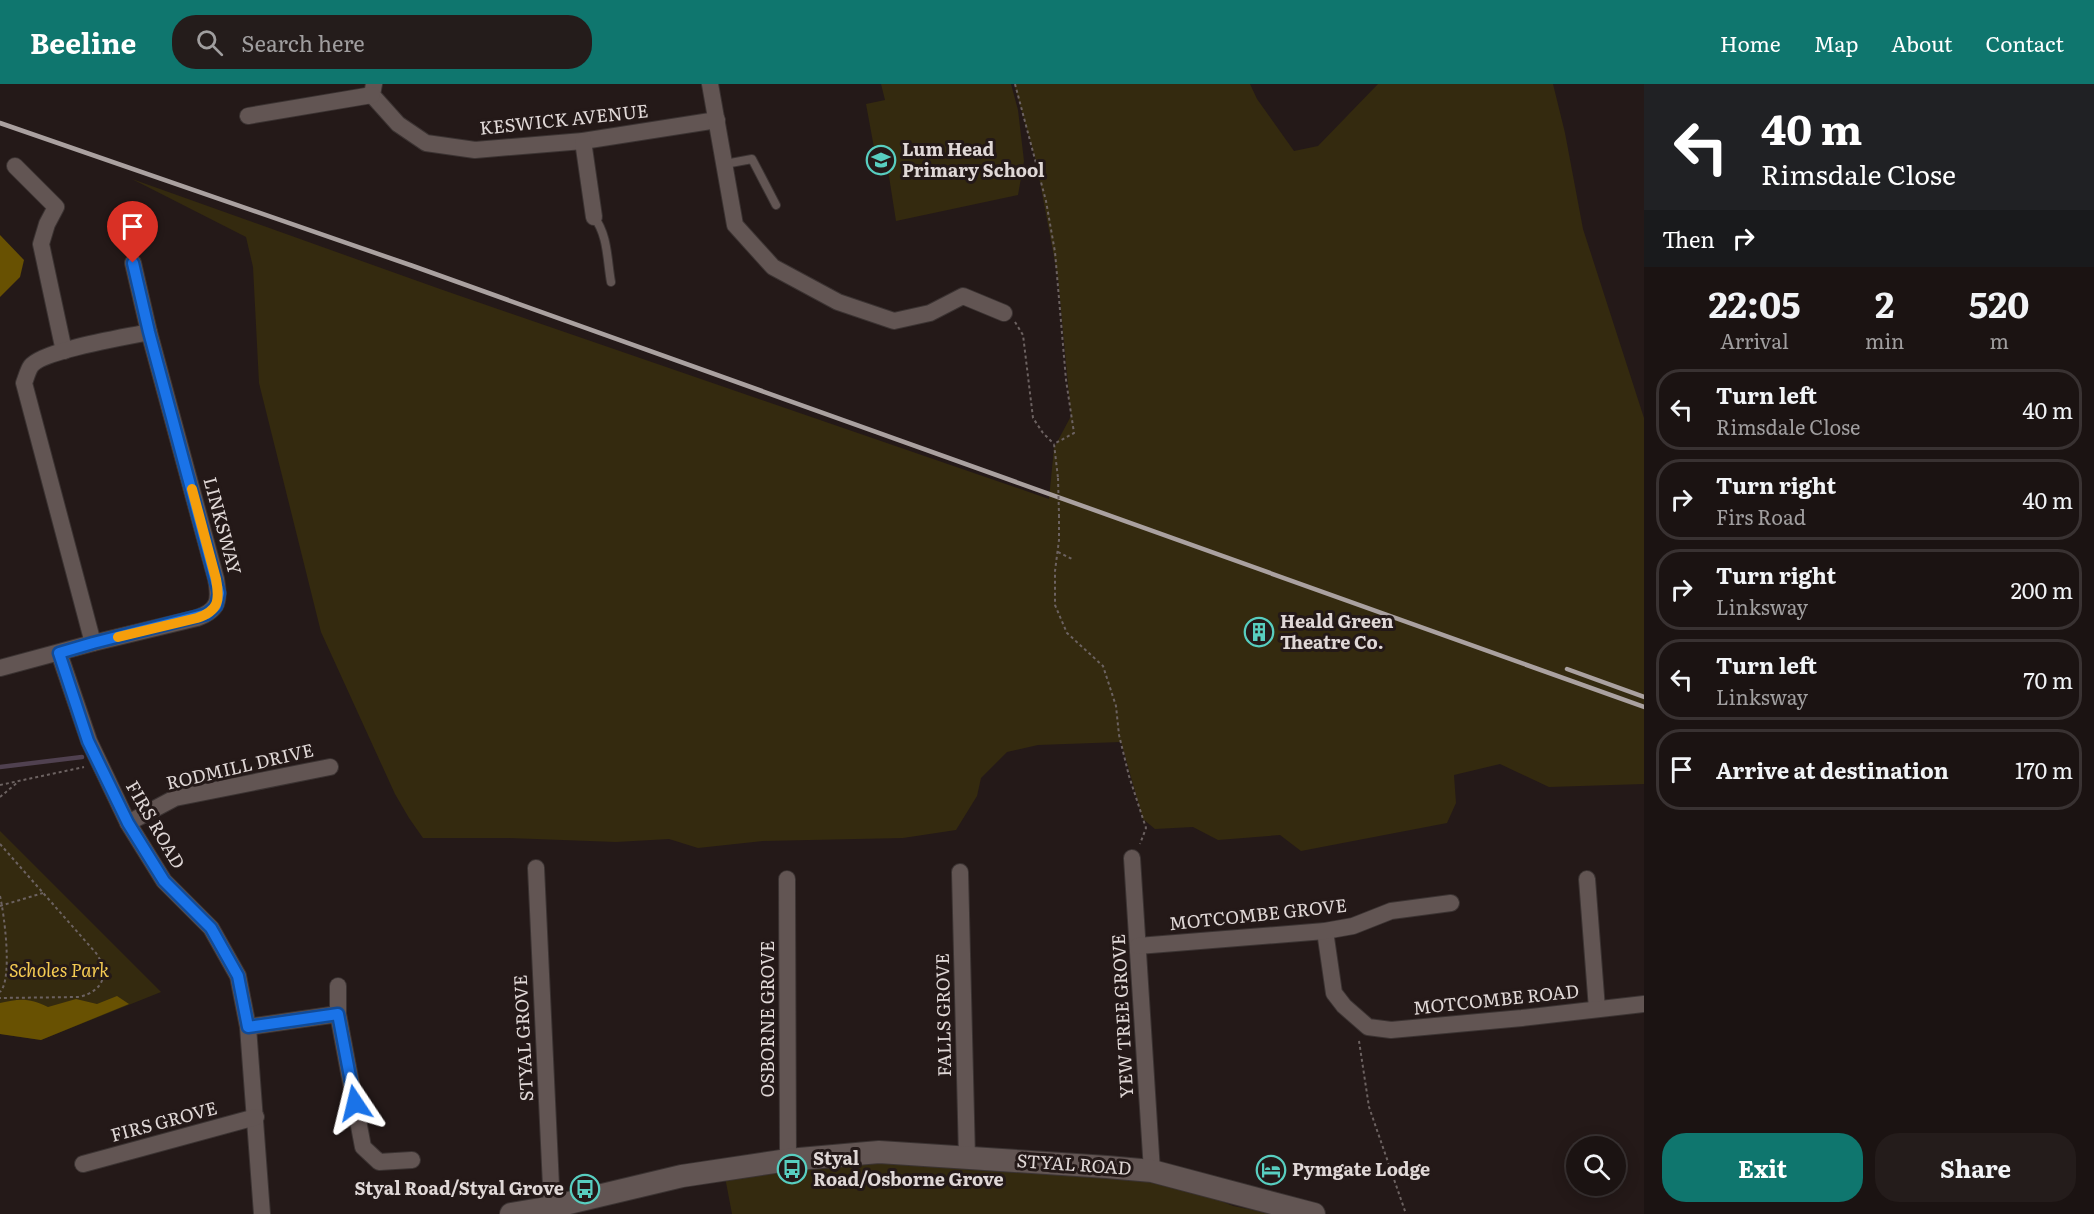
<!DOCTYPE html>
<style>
:root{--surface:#1b1312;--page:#241c1b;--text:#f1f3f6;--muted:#a09e9f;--line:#393232;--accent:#0f766e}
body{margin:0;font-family:Literata,serif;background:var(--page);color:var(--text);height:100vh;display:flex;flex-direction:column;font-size:22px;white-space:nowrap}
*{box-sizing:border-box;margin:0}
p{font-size:20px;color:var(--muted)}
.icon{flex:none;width:33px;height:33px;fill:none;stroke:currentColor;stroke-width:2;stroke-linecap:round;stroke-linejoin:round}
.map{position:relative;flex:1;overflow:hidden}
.panel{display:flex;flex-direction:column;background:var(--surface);width:450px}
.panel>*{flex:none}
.hud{background:#202124;color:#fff;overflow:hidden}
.tools{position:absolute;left:1566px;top:1052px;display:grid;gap:12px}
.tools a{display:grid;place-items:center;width:60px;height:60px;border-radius:50%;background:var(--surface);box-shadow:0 3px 15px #0003,0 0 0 2px var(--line);font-size:30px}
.pin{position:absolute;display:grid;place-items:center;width:51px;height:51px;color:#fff;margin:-62px -26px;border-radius:50% 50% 50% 0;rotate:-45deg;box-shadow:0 0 6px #0007}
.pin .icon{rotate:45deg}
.me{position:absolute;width:66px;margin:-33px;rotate:350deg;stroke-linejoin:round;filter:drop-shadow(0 0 4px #0008)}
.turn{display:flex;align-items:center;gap:21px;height:126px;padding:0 18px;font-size:27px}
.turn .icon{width:78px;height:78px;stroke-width:2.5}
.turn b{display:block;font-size:42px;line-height:51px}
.then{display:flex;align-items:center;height:57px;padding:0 18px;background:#0003;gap:12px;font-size:22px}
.eta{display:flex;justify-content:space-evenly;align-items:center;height:102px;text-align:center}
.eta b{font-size:36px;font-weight:700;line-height:42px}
.cta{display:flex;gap:12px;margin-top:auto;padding:12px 18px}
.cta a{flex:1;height:69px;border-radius:24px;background:var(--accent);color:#fff;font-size:24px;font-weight:700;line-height:69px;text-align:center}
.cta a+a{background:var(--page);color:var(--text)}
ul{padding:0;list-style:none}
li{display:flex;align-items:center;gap:18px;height:81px;margin:0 12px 9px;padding:0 6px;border:3px solid var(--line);border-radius:24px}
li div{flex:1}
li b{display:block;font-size:22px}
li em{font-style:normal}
header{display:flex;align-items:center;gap:36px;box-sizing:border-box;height:84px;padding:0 30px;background:var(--accent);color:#fff}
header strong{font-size:28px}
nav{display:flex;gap:33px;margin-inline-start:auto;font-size:21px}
.search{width:420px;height:54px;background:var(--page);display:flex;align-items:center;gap:15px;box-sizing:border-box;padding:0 21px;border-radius:24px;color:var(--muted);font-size:22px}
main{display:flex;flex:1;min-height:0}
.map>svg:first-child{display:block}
.green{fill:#342a0f}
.forest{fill:#685102}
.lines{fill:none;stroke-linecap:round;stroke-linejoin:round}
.stream{stroke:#504150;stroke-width:4.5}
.service-casing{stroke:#3b3332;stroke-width:10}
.minor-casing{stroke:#3b3332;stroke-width:18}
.secondary-casing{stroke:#3b3332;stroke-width:24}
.path{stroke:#6c6261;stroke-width:2;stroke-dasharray:3 3;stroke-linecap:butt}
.service{stroke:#625553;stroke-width:8}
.minor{stroke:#625553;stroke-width:16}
.secondary{stroke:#625553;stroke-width:22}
.rail{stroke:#aaa1a0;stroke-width:4.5}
.path-bridge{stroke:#6c6261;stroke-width:2;stroke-dasharray:3 3;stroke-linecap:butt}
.route-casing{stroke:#114b97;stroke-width:15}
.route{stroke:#1a73e8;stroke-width:10}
.slow{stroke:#f59e0b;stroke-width:10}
.labels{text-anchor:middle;stroke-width:6;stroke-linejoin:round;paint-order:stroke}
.street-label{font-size:18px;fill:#e0d8d7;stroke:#241918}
.poi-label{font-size:18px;font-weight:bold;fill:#e0d8d7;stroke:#241918;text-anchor:start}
.park-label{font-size:18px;font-style:italic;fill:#f4ca52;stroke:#241918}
</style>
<header>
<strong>Beeline</strong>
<div class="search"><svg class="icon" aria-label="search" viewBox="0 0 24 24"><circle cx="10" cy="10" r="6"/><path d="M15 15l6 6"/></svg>Search here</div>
<nav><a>Home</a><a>Map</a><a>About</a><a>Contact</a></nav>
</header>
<main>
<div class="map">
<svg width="1644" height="1130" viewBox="0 0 1644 1130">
<rect width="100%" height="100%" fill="#241918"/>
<!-- green -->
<g class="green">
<polygon points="881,0 1011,0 1018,26 1024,77 1018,111 896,137 885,67 875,69 866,20 885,16"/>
<polygon points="1014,0 1250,0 1257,15 1294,67 1318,62 1378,0 1553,0 1565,49 1583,145 1644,334 1644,700 1549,703 1500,680 1454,691 1456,719 1447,739 1301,767 1280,751 1218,756 1193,743 1155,745 1143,735 1121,658 1038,661 1007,668 981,694 977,712 956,746 903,754 763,757 698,764 669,755 616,758 509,754 423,754 409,734 395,710 321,548 259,299 253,183 246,153 132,95 440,205 1049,415 1054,364 1071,332 1058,194 1036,77"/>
<polygon points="0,747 161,908 41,956 0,950"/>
<polygon points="870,1075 1151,1095 1198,1108 1233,1122 1272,1130 732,1130 725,1093"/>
</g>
<!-- forest -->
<g class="forest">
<polygon points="0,151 24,176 20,193 0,213"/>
<path d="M117,912L129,920L41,956L0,950V919C20,914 30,914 48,923L76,915L97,920Z"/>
</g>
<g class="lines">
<!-- stream -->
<polyline class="stream" points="0,683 82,673"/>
<!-- service casing -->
<g class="service-casing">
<g id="service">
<polyline points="725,80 752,75 776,121"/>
<path d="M594,133C608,151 607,176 611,198"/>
</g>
</g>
<!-- minor casing -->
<g class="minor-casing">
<g id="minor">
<polyline points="374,0 372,11 398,40 426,59 475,66 583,57 717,36"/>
<polyline points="710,0 735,141 773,183 838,218 894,237 930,229 963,212 1004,229"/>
<polyline points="248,32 372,11"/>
<polyline points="583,57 594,133"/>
<polyline points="15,82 56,123 47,140 41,160 64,267"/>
<path d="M93,559L24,299C26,294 28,286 31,282C43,266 127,253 149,248"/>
<polyline points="59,569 89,657 128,739 164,797 211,844 238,892 248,943 262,1130"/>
<path d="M0,584L93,559L197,534C219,526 220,516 216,495L149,248L133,179"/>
<polyline points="128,739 175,714 330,683"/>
<polyline points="1132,774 1152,1087"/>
<polyline points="536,784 552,1123"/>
<polyline points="960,788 967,1074"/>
<polyline points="787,795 788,1076"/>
<polyline points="1587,795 1597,925"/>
<polyline points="1325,847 1334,909 1344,922 1368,943 1391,946 1522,934 1644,920"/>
<polyline points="1138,862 1325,847 1353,842 1391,827 1451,819"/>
<polyline points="338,902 338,930"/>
<polyline points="248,943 338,930 363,1063 379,1078 412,1076"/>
<polyline points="83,1080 256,1033"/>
</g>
</g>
<!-- secondary casing -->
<g class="secondary-casing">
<polyline id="secondary" points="511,1130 552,1123 682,1092 788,1076 879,1068 1107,1083 1152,1087 1314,1130"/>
</g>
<!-- path -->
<g class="path">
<polyline points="1015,0 1046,117 1055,168 1066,296 1074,349 1054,360 1058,394"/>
<polyline points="1015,238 1023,251 1033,334 1043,349 1054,360"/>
<polyline points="1059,431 1059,456 1055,487 1055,521 1067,549 1103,582 1116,622 1119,651 1129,692 1146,744 1140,760"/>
<polyline points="1058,468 1074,476"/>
<polyline points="0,701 84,683"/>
<polyline points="0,713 18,698"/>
<path d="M0,760L96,869C110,889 104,907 79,913L0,914"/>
<path d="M0,812C4,829 13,895 0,908"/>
<polyline points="0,822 43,809"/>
<polyline points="1359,957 1369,1023 1406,1130"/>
</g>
<!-- service -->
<use href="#service" class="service"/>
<!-- minor -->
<use href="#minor" class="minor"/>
<!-- secondary -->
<use href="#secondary" class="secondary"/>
<!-- rail -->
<g class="rail">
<polyline points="0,39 413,182 1644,623"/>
<polyline points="1567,585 1644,613"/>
</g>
<!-- path-bridge -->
<polyline class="path-bridge" points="1058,394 1059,431"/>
</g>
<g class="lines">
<!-- route casing -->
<g class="route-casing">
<polyline id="route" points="133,179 149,248 219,509 216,522 207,530 93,559 59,569 88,657 128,739 164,797 211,844 238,892 248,943 338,930 355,1019"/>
</g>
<!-- route -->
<use href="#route" class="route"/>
<!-- slow -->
<path class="slow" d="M118,553L197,534C219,527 220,516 216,495L192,405"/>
</g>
<!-- icons -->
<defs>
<g id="school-ring" transform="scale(1.5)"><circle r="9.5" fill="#241918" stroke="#58cec0" stroke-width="1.5"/><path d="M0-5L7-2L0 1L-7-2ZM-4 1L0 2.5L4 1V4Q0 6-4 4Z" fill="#58cec0"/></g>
<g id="building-ring" transform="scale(1.5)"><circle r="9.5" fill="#241918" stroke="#58cec0" stroke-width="1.5"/><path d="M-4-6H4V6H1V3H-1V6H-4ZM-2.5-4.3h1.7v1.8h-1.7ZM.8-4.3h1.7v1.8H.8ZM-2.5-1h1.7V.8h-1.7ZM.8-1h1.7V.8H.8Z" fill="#58cec0"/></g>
<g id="bus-ring" transform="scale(1.5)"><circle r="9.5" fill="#241918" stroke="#58cec0" stroke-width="1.5"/><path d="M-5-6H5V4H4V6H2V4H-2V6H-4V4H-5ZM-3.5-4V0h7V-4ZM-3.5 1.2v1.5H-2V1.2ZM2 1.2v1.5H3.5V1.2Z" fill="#58cec0"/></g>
<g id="hotel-ring" transform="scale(1.5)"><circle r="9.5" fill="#241918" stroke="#58cec0" stroke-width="1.5"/><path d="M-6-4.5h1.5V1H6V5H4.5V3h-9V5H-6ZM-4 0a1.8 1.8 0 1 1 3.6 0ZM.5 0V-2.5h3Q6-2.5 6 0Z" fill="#58cec0"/></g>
</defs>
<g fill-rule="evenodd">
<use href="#school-ring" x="881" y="76"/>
<use href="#building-ring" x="1259" y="548"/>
<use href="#bus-ring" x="792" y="1085"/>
<use href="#hotel-ring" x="1271" y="1086"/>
<use href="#bus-ring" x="585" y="1105"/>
</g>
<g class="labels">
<!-- street labels -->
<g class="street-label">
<text transform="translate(564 36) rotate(-6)" y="6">KESWICK AVENUE</text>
<text transform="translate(222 442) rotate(75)" y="6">LINKSWAY</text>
<text transform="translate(240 683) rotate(-13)" y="6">RODMILL DRIVE</text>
<text transform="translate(155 741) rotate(60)" y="6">FIRS ROAD</text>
<text transform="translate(1258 831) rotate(-6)" y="6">MOTCOMBE GROVE</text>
<text transform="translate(1496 916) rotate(-6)" y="6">MOTCOMBE ROAD</text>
<text transform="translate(944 931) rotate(-91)" y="6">FALLS GROVE</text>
<text transform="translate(1123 932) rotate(-93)" y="6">YEW TREE GROVE</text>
<text transform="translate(768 935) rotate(-90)" y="6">OSBORNE GROVE</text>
<text transform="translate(524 954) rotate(-93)" y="6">STYAL GROVE</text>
<text transform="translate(164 1038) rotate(-15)" y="6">FIRS GROVE</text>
<text transform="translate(1074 1081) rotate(4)" y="6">STYAL ROAD</text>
</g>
<!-- poi labels -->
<g class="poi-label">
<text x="902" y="72">Lum Head<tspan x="902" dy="21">Primary School</tspan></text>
<text x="1280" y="544">Heald Green<tspan x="1280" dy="21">Theatre Co.</tspan></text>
<text x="813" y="1081">Styal<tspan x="813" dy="21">Road/Osborne Grove</tspan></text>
<text x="1292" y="1092">Pymgate Lodge</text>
<text x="564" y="1111" text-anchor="end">Styal Road/Styal Grove</text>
</g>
<!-- park labels -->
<g class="park-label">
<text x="59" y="893">Scholes Park</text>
</g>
</g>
</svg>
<div class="tools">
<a><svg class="icon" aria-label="search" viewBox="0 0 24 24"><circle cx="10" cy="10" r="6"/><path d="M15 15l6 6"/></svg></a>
</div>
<div class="pin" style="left:133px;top:179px;background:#d93025"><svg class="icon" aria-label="arrive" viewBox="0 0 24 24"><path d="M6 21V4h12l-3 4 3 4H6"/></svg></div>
<svg class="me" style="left:355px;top:1019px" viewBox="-20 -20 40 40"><path d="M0-17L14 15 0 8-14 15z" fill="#1a73e8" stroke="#fff" stroke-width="4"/></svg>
</div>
<section class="panel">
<div class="hud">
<div class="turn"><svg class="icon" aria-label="left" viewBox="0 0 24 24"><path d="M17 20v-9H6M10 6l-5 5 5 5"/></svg><div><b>40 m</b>Rimsdale Close</div></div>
<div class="then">Then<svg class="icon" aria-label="right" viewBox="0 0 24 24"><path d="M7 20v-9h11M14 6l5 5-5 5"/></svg></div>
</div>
<div class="eta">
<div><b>22:05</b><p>Arrival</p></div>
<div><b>2</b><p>min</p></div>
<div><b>520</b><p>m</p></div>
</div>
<ul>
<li><svg class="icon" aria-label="left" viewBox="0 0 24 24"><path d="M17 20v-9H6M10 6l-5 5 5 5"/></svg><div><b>Turn left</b><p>Rimsdale Close</p></div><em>40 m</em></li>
<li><svg class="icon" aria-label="right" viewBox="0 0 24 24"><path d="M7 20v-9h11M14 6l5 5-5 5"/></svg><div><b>Turn right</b><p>Firs Road</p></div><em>40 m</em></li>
<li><svg class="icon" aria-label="right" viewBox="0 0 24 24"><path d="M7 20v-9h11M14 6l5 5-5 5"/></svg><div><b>Turn right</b><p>Linksway</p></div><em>200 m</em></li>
<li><svg class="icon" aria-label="left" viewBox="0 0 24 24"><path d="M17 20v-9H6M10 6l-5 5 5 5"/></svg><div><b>Turn left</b><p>Linksway</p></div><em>70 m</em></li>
<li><svg class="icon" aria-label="arrive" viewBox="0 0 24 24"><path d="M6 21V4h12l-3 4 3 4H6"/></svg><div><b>Arrive at destination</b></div><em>170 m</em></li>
</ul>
<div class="cta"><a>Exit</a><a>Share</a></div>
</section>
</main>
